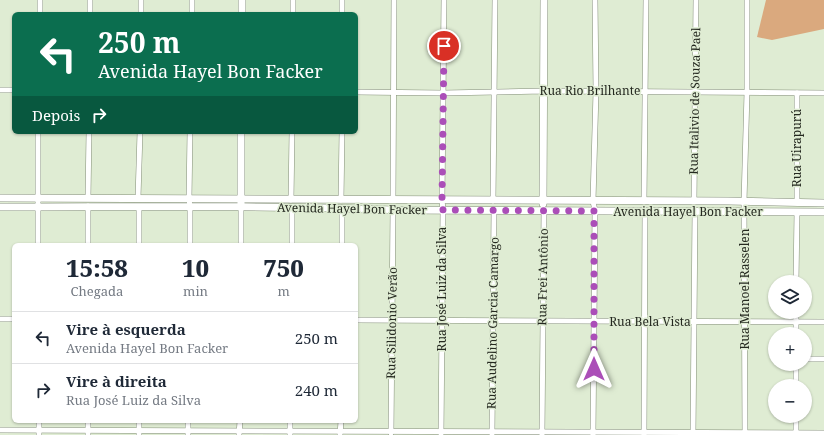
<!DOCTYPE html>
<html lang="pt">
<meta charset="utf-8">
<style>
:root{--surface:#fff;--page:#f2f2f3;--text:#1f2937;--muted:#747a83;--line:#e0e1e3}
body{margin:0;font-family:"Noto Serif",serif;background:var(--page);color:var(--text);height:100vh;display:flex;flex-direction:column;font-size:15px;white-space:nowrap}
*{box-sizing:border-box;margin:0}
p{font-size:13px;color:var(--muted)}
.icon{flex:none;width:22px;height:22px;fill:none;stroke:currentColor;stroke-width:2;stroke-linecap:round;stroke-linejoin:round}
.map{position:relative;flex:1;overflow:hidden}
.panel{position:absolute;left:12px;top:243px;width:346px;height:180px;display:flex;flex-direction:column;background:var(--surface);border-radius:6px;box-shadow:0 1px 3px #0004}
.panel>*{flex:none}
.banner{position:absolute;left:12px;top:12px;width:346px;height:122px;border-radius:6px;box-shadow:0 1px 3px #0004;background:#0b6e4f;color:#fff;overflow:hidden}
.controls{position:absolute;left:768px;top:275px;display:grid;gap:8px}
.controls a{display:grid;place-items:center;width:44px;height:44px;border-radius:50%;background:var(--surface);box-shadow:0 1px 3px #0004;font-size:20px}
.pin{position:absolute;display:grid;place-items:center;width:34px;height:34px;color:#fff;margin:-17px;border:2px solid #fff;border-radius:50%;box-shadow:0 1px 4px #0007}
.me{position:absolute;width:44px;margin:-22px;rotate:0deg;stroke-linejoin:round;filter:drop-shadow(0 0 3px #0008)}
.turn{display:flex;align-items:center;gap:14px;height:84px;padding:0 20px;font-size:18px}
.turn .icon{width:52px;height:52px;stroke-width:2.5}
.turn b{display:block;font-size:28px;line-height:34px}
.then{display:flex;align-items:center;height:38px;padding:0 20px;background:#0003;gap:8px;font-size:15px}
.eta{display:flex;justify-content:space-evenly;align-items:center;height:68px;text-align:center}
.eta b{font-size:24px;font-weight:800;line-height:28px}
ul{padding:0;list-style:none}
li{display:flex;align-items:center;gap:12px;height:52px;padding:0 20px;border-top:1px solid var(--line)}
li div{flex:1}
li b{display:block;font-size:15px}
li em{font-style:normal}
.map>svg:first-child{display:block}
.forest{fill:#daa97e}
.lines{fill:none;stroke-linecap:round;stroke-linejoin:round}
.street-casing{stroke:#838e78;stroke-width:6}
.secondary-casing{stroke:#838e78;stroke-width:8}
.street{stroke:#fff;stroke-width:5}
.secondary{stroke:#fff;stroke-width:7}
.route{stroke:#ab4eb8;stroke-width:7;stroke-dasharray:0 12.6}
.labels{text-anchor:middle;stroke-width:3;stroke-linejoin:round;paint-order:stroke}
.street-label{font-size:12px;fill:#252920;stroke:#dfecd3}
</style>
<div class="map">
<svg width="824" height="435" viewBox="0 0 824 435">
<rect width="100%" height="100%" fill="#dfecd3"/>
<!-- forest -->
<polygon class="forest" points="766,0 824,0 824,29 772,40 757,37"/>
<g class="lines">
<!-- street casing -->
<g class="street-casing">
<g id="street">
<polyline points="342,0 342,14"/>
<polyline points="40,14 40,0"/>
<polyline points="90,14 90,0"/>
<polyline points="141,14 141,0"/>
<polyline points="192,14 192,0"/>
<polyline points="293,14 293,0"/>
<polyline points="0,90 14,90"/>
<polyline points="356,92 443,93 544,91 824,93"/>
<polyline points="38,132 38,245"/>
<polyline points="88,198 89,132"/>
<polyline points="138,198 140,132"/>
<polyline points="291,200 292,132"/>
<polyline points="341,200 342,132"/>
<polyline points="393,200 394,0"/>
<polyline points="493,201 495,0"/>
<polyline points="644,201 646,0"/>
<polyline points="694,201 696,0"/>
<polyline points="797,203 797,93"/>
<polyline points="88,206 88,245"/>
<polyline points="139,207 139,245"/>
<polyline points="292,208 292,245"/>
<polyline points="190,245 190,207 189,199 190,132"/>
<polyline points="241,245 241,207"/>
<polyline points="342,245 342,208"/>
<polyline points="796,282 797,212"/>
<polyline points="0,319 14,319"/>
<polyline points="356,320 824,322"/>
<polyline points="796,334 796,312"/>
<polyline points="805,359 824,359"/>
<polyline points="796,386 796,364"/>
<polyline points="39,421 39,435"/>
<polyline points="0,430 824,433"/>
<polyline points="391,433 393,210"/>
<polyline points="492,434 494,211"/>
<polyline points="542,434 544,211"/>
<polyline points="88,435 88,421"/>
<polyline points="139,435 139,421"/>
<polyline points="188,435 188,421"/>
<polyline points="239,435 240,421"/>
<polyline points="290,435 290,421"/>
<polyline points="340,435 341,421"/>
<polyline points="441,435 443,210 442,200 444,0"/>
<polyline points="593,435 595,211 593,201 596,91 595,0"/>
<polyline points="644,435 645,212"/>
<polyline points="693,435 695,212"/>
<polyline points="745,435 744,202 747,92 747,0"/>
<polyline points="796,435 796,416"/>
</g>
</g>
<!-- secondary casing -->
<g class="secondary-casing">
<g id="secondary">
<polyline points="242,14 242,0"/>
<polyline points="0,198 728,201 824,203"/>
<polyline points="241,204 241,132"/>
<polyline points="543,204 544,0"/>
<path d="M0,207C131,207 262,205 393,210L824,212"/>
</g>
</g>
<!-- street -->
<use href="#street" class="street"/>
<!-- secondary -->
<use href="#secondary" class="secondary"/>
</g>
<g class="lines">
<!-- route -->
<polyline class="route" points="444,46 442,200 443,210 594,211 594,369"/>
</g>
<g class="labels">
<!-- street labels -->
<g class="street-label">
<text x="590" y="95">Rua Rio Brilhante</text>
<text transform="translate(695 101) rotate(-89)" y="4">Rua Italivio de Souza Pael</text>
<text transform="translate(797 148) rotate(-90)" y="4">Rua Uirapurú</text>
<text transform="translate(352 209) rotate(1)" y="4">Avenida Hayel Bon Facker</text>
<text x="688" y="216">Avenida Hayel Bon Facker</text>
<text transform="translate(543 277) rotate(-89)" y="4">Rua Frei Antônio</text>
<text transform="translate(442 289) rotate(-90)" y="4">Rua José Luiz da Silva</text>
<text transform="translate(745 289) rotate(-90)" y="4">Rua Manoel Rasselen</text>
<text x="650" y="326">Rua Bela Vista</text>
<text transform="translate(392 323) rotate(-89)" y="4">Rua Silidonio Verão</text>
<text transform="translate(493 323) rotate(-89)" y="4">Rua Audelino Garcia Camargo</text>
</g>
</g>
</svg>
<div class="controls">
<a><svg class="icon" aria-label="layers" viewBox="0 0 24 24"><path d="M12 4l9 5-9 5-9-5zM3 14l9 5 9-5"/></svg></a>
<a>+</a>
<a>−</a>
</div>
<div class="pin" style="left:444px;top:46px;background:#d93025"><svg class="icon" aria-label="arrive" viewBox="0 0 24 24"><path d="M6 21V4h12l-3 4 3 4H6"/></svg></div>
<svg class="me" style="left:594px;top:369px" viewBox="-20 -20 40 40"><path d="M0-17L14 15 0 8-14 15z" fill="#ab4eb8" stroke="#fff" stroke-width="4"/></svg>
<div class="banner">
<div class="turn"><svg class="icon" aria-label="left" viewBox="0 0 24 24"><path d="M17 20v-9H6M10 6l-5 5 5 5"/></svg><div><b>250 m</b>Avenida Hayel Bon Facker</div></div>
<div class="then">Depois<svg class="icon" aria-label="right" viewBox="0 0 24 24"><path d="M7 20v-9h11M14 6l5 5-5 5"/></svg></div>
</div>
<section class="panel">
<div class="eta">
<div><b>15:58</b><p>Chegada</p></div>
<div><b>10</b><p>min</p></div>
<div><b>750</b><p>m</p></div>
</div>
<ul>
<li><svg class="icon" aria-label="left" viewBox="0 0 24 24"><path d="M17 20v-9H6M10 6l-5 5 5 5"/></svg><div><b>Vire à esquerda</b><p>Avenida Hayel Bon Facker</p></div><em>250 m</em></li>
<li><svg class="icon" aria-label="right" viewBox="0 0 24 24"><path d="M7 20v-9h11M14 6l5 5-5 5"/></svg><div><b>Vire à direita</b><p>Rua José Luiz da Silva</p></div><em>240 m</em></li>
</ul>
</section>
</div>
